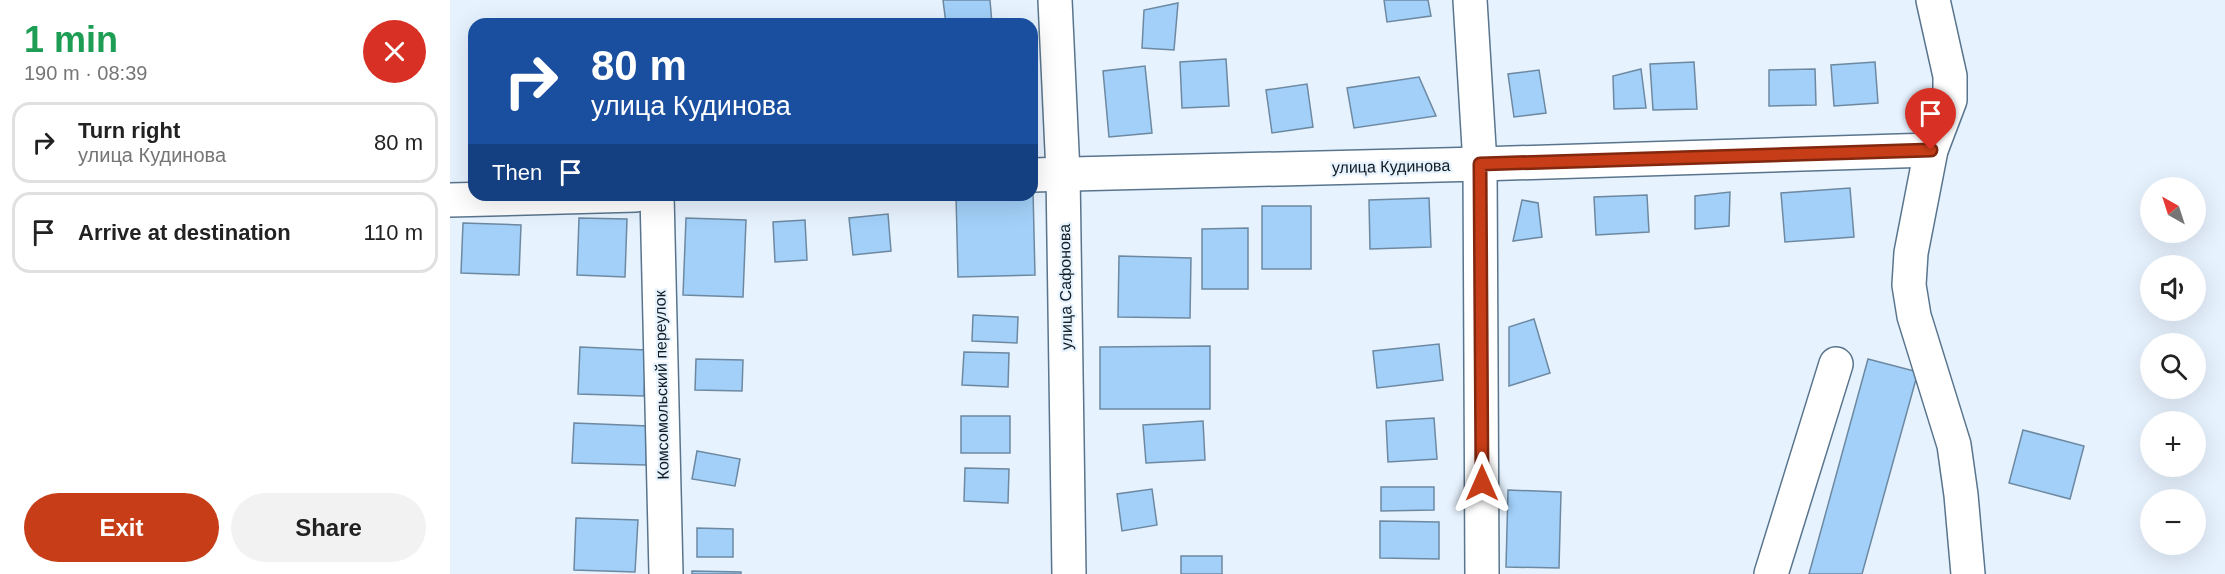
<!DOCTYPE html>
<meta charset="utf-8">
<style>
:root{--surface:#fff;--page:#f2f2f2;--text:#222;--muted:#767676;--line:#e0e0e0;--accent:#c63d17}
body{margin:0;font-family:Helvetica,sans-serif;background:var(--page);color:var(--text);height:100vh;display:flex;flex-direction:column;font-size:22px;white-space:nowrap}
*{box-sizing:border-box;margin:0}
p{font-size:20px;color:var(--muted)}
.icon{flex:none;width:33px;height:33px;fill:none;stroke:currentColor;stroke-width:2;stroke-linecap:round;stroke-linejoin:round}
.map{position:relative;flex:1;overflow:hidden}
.panel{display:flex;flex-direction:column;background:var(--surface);width:450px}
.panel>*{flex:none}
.top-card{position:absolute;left:18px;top:18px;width:570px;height:183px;border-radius:18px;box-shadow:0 6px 24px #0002;background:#1a4fa0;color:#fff;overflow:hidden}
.needle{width:39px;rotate:321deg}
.controls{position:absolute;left:1690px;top:177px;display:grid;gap:12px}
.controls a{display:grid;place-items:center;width:66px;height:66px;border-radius:50%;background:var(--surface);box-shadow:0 6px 24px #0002;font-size:30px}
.pin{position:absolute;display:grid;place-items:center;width:51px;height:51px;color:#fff;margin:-62px -26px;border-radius:50% 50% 50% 0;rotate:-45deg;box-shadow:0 0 6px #0007}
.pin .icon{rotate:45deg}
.me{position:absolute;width:66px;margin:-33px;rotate:0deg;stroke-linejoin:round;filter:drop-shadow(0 0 4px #0008)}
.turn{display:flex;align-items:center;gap:21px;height:126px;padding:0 24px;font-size:27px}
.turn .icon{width:78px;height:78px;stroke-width:2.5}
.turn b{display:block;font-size:42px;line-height:51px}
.then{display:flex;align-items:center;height:57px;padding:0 24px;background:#0003;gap:12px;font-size:22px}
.round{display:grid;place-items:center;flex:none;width:63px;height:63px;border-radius:32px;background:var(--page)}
.head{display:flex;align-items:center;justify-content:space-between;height:102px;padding:0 24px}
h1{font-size:36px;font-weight:600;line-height:45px;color:#1e9e55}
.button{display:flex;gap:12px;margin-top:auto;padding:12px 24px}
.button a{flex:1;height:69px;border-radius:36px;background:var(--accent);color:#fff;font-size:24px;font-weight:600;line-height:69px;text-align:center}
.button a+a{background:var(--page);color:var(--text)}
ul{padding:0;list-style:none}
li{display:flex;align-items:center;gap:18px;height:81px;margin:0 12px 9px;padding:0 12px;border:3px solid var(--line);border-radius:18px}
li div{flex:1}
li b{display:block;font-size:22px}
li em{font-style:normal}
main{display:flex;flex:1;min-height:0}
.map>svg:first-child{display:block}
.building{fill:#a2d0f8;stroke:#6d89a2;stroke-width:1.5}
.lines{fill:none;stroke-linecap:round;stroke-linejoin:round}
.minor-casing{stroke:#59758d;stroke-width:36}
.minor{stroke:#fff;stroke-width:33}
.route-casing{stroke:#81280f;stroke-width:15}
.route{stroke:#c63d17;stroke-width:10}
.labels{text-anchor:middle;stroke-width:4.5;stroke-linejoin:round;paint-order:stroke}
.street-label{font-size:16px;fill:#101b24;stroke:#e6f2fe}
</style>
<main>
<section class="panel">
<div class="head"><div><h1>1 min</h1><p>190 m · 08:39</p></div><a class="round" style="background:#d93025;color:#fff"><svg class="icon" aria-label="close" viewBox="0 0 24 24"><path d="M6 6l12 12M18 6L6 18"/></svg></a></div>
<ul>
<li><svg class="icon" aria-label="right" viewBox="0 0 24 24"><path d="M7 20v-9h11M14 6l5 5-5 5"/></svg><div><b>Turn right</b><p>улица Кудинова</p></div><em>80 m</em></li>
<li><svg class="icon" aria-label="arrive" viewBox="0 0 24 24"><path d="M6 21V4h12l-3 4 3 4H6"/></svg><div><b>Arrive at destination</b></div><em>110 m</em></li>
</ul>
<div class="button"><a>Exit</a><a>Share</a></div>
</section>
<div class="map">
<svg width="1775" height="574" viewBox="0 0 1775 574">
<rect width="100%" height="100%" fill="#e6f2fe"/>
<!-- building -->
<g class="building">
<polygon points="493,0 540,0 542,24 496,24"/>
<polygon points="934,0 978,0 981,16 937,22"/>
<polygon points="728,3 724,50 692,48 694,10"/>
<polygon points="776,59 779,106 732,108 730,62"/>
<polygon points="1244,62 1247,109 1203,110 1200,64"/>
<polygon points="1425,62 1428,103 1384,106 1381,65"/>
<polygon points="695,66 702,133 659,137 653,71"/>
<polygon points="1191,69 1196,108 1164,109 1163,76"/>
<polygon points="1365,69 1366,105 1319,106 1319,70"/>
<polygon points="1089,70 1096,113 1064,117 1058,74"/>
<polygon points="969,77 986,116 904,128 897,88"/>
<polygon points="857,84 863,127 822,133 816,90"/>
<polygon points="1400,188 1404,237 1335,242 1331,193"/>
<polygon points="583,191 585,275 508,277 506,195 582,195"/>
<polygon points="1280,192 1279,226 1245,229 1245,196"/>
<polygon points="1197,195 1199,232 1146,235 1144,197"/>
<polygon points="979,198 981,247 920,249 919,200"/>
<polygon points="1072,200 1088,203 1092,237 1063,241"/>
<rect x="812" y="206" width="49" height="63"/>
<polygon points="438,214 441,251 403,255 399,218"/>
<polygon points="129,218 177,219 175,277 127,275"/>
<polygon points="236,218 296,220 293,297 233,295"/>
<polygon points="355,220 357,260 325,262 323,222"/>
<polygon points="13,223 71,225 69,275 11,273"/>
<polygon points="798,228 798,289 752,289 752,229"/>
<polygon points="669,256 741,258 740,318 668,317"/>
<polygon points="523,315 568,317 567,343 522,341"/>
<polygon points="1084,319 1100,373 1059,386 1059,327"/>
<polygon points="989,344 993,380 927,388 923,351"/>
<polygon points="760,346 760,409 650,409 650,347"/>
<polygon points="130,347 196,350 194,396 128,394"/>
<polygon points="514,352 559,353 558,387 512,385"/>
<polygon points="246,359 293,360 292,391 245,390"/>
<polygon points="1418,359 1468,372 1412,574 1359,574"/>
<rect x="511" y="416" width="49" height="37"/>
<polygon points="984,418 987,459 938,462 936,421"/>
<polygon points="753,421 755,460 696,463 693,425"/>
<polygon points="124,423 198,426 196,465 122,463"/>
<polygon points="1573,430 1634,446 1620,499 1559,483"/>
<polygon points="247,451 290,459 285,486 242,479"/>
<polygon points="515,468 559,469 558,503 514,501"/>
<polygon points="931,487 984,487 984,510 931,511"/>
<polygon points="702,489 707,525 672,531 667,494"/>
<polygon points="1058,490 1111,492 1109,568 1056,567"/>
<polygon points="126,518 188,520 185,572 124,570"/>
<polygon points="930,521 989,522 989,559 930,558"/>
<polygon points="247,528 283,529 283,557 247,557"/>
<rect x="731" y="556" width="41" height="18"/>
<polygon points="242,571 291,572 291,574 242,574"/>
</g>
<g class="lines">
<!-- minor casing -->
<g class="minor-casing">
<g id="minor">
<polyline points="605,0 613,173 619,574"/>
<polyline points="1020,0 1030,164 1032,574"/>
<polyline points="1483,0 1500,76 1500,100 1481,150 1461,253 1459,285 1464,316 1504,445 1511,495 1518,574"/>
<polyline points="582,175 1030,164 1481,150"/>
<polyline points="207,195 216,574"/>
<polyline points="0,200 186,195"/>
<polyline points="1321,574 1386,364"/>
</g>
</g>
<!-- minor -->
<use href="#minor" class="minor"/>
</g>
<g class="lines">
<!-- route casing -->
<g class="route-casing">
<polyline id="route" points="1032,483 1030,164 1481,150"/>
</g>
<!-- route -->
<use href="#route" class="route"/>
</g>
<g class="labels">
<!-- street labels -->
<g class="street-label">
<text transform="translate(941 166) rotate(-1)" y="6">улица Кудинова</text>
<text transform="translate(615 287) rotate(-91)" y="6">улица Сафонова</text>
<text transform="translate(211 385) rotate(-91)" y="6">Комсомольский переулок</text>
</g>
</g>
</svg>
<div class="controls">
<a><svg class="needle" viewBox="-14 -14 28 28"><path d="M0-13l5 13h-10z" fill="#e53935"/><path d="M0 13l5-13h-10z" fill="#767676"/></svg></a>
<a><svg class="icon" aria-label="sound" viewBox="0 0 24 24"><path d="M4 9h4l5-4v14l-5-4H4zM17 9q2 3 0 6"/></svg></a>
<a><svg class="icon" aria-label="search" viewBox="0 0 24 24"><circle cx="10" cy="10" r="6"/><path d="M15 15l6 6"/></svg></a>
<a>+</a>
<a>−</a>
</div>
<div class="pin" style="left:1481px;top:150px;background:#d93025"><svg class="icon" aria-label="arrive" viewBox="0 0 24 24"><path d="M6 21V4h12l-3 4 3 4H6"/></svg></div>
<svg class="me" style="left:1032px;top:483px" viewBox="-20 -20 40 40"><path d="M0-17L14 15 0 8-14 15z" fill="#c63d17" stroke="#fff" stroke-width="4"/></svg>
<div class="top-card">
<div class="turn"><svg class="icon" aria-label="right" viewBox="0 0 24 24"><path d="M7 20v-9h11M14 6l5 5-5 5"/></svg><div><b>80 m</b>улица Кудинова</div></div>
<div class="then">Then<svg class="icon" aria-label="arrive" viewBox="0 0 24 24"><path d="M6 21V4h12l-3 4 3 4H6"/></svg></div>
</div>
</div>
</main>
